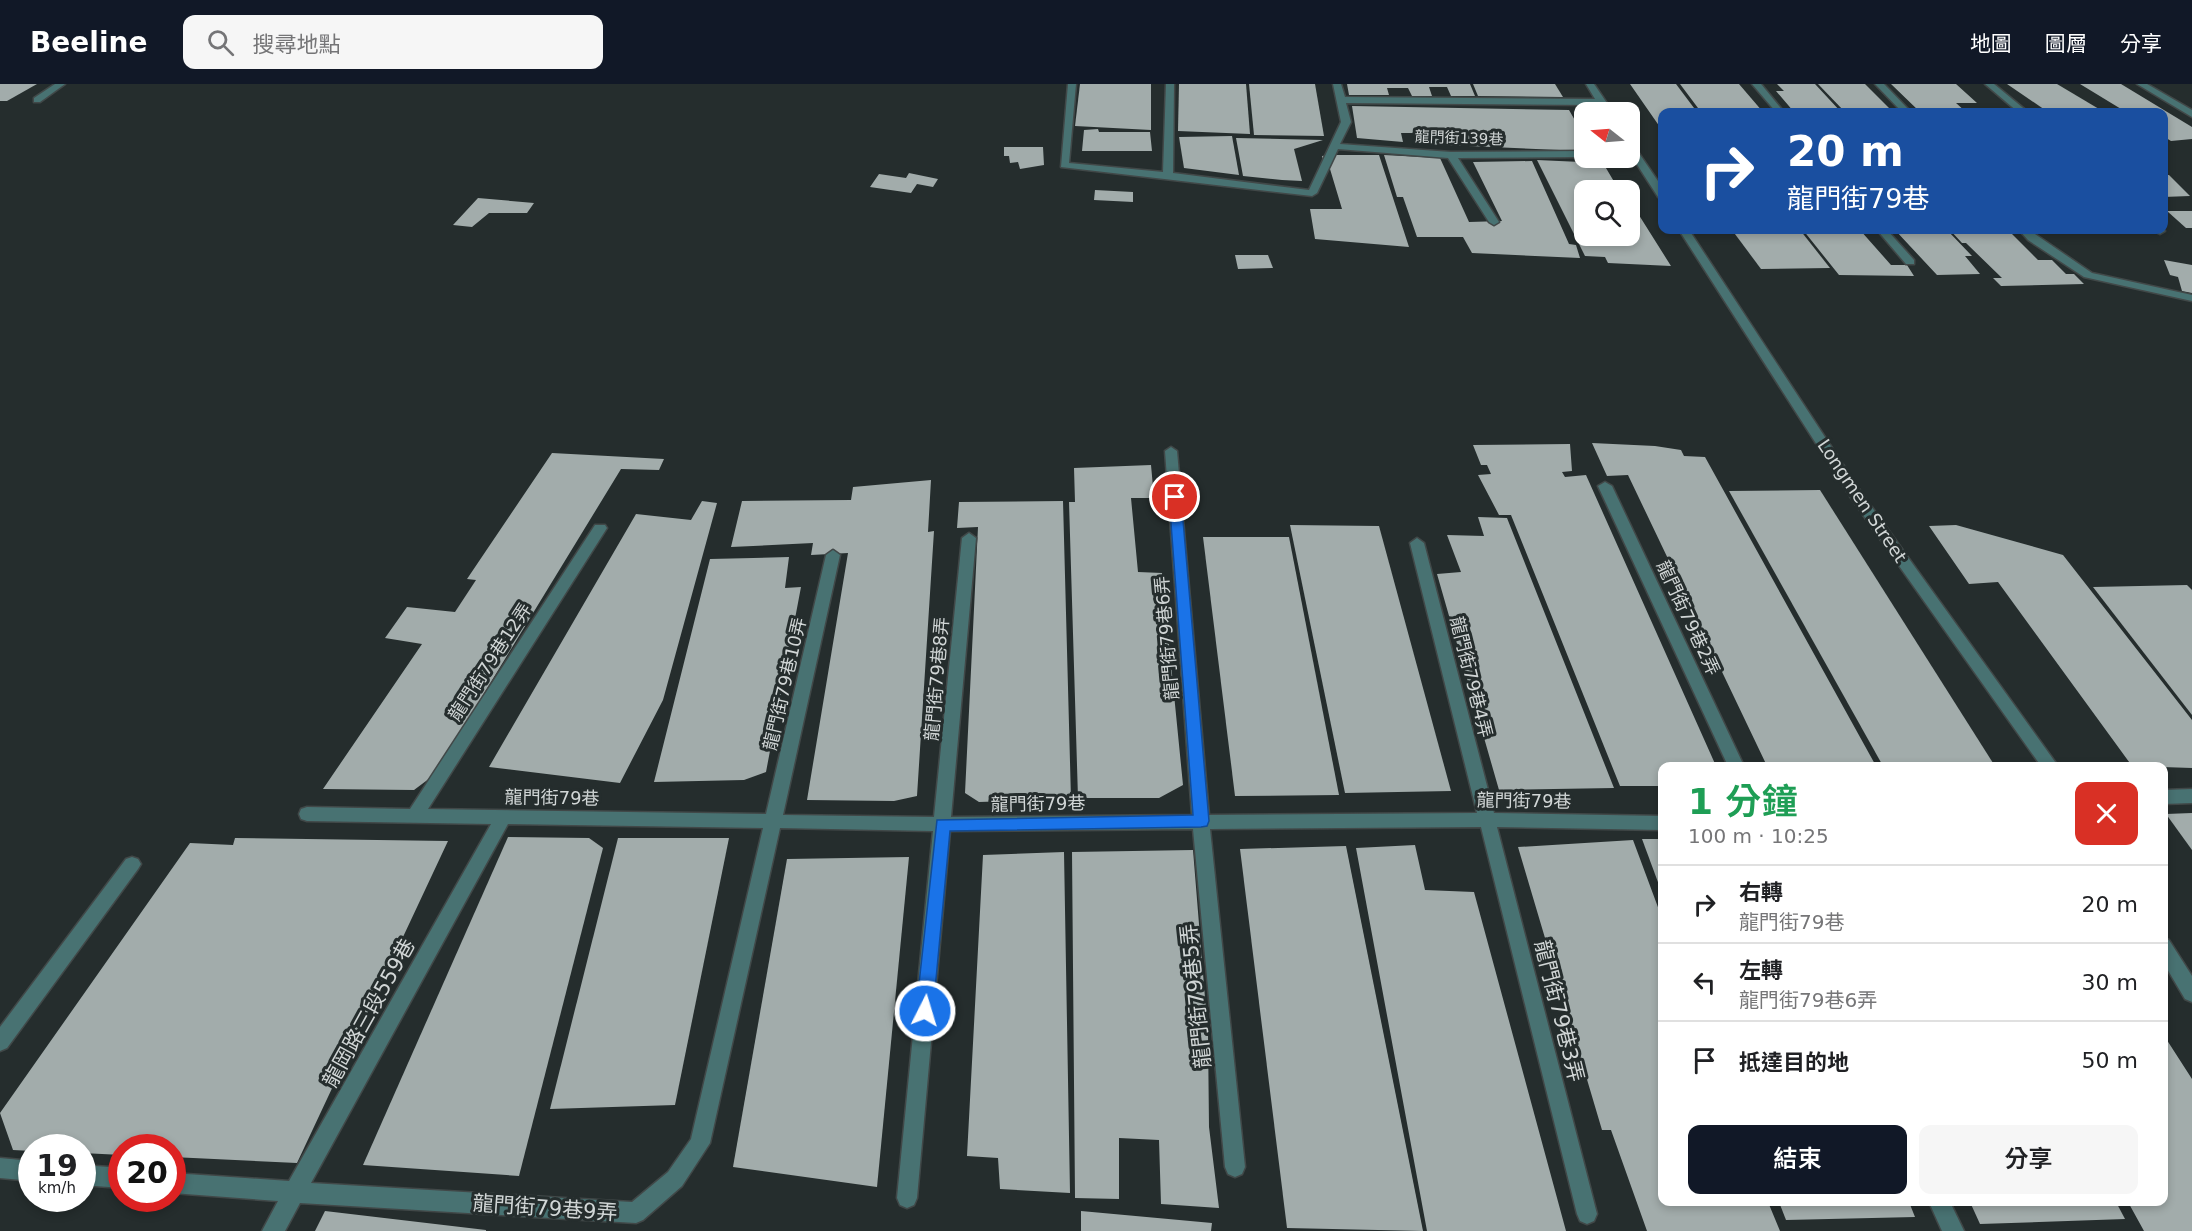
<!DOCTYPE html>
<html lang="zh-TW">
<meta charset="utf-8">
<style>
:root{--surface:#fff;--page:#f6f6f6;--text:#202124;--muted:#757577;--line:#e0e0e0;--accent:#111827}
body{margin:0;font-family:"DejaVu Sans","Noto Sans TC",sans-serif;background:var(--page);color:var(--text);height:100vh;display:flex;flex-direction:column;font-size:22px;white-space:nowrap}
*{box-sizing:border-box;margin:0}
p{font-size:20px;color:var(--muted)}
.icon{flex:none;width:33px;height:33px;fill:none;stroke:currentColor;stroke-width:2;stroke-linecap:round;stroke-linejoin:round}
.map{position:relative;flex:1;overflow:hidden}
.side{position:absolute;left:1658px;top:678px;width:510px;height:444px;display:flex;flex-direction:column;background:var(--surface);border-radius:12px;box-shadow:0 3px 9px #0003}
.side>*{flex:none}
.top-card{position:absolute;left:1658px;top:24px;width:510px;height:126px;border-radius:12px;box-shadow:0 3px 9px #0003;background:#1a4fa0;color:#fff;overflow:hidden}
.needle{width:39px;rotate:287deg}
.tools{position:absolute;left:1574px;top:18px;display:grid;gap:12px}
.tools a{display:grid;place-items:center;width:66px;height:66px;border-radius:12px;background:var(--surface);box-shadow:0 3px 9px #0003;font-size:30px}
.speed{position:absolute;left:18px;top:1050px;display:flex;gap:12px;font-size:30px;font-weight:700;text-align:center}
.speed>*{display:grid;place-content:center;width:78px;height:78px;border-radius:50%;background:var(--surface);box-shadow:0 3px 9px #0003;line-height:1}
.speed small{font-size:15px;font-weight:400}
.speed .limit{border:9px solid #d22;background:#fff;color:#111}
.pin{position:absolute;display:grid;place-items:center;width:51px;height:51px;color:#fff;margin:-26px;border:3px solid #fff;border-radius:50%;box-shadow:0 2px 6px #0007}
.me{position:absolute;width:66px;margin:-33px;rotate:5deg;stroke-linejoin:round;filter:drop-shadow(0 0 4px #0008)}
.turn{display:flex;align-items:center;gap:21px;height:126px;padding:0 30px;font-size:27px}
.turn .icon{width:78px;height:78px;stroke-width:2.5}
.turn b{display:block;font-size:42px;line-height:51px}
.round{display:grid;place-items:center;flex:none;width:63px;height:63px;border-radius:12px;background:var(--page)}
.summary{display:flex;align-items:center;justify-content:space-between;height:102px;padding:0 30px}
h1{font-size:36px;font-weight:600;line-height:45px;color:#1e9e55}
.cta{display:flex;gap:12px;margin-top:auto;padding:12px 30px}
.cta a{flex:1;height:69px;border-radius:12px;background:var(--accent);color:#fff;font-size:24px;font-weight:600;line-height:69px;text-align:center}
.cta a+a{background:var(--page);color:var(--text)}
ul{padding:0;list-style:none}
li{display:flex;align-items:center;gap:18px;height:78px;padding:0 30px;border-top:2px solid var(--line)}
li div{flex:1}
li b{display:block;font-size:22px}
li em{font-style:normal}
header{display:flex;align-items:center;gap:36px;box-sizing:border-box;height:84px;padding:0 30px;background:var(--accent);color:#fff}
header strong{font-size:28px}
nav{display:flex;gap:33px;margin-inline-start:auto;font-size:21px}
.search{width:420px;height:54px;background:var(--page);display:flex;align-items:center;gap:15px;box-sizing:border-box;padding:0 21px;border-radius:12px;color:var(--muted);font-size:22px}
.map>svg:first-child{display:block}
.building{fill:#a2acab}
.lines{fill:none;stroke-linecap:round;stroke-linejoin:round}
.minor-casing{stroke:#414848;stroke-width:3}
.minor{fill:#487272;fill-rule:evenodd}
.route{fill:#1a73e8;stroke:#114b97;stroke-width:1.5}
.labels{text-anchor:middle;stroke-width:6;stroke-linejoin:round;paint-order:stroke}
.far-street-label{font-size:15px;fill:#d1d6d6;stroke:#252d2d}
.street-label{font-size:18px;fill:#d1d6d6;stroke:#252d2d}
.near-street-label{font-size:21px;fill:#d1d6d6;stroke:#252d2d}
</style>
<header>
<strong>Beeline</strong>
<div class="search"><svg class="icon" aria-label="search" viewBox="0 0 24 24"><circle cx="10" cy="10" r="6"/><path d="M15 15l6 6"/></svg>搜尋地點</div>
<nav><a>地圖</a><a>圖層</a><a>分享</a></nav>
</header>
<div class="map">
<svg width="2192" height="1147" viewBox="0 0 2192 1147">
<rect width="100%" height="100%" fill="#252d2d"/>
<!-- building -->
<g class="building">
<polygon points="0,0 37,0 7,17 0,17"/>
<polygon points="1080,0 1151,0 1151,46 1075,42"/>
<polygon points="1179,0 1246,0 1250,50 1178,47"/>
<polygon points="1249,0 1315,0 1324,52 1254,51"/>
<polygon points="1347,0 1470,0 1475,12 1451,12 1447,3 1429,3 1432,12 1412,12 1408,4 1387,4 1389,11 1349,11"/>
<polygon points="1473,0 1555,0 1563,13 1478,12"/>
<polygon points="1630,0 1676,0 1697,28 1662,28 1662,46"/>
<polygon points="1680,0 1739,0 1763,28 1701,28"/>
<polygon points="1777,0 1815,0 1841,28 1794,28 1776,7 1784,7"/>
<polygon points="1818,0 1865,0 1893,28 1845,28"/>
<polygon points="1891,0 1956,0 1977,19 1956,19 1966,28 1920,28"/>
<polygon points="2007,0 2057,0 2104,28 2048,28"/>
<polygon points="2080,0 2121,0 2192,43 2192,55 2171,57 2163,52 2163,28 2126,28"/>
<polygon points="1352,22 1569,26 1584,52 1584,67 1423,60 1420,49 1401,49 1403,58 1357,54"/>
<polygon points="1098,45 1099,48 1150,48 1152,67 1082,67 1084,46"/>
<polygon points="1232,52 1239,91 1184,84 1179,53"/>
<polygon points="1236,54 1323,56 1294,65 1302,97 1282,96 1243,92"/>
<polygon points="1004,63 1043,63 1044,81 1020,85 1018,78 1010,79 1009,72 1004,72"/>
<polygon points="1330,71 1379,71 1409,163 1315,155 1310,125 1342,125 1330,85 1325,86 1322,72"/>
<polygon points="1384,71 1440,74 1469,138 1502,137 1473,78 1532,77 1569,160 1576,161 1580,174 1472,169 1463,153 1417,153 1403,113 1397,113"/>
<polygon points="1537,76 1603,79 1619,106 1584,106 1584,152 1629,152 1629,124 1631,128 1637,128 1671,182 1608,179 1605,173 1585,172"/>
<polygon points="909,89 938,95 933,103 917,100 911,109 870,103 879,90 906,94"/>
<polygon points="2163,91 2169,91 2190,112 2163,113"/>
<polygon points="1095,106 1133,108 1133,118 1094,116"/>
<polygon points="478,114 534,119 527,129 489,129 472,143 453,141"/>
<polygon points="2167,127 2192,127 2192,144 2186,144"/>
<polygon points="1732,146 1800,146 1830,184 1761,185"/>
<polygon points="1803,146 1860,146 1891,181 1907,181 1914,192 1839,191"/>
<polygon points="1895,146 1947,146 1972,172 1965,172 1980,190 1937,191"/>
<polygon points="1950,146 2008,146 2038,176 2052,176 2066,190 2074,190 2084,200 2001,202 1993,194 2002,194 1966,159 1962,159"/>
<polygon points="1235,171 1268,171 1273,184 1238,185"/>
<polygon points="2164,176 2192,181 2192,209 2182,207 2178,193 2170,191"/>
<polygon points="1592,359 1655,362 1681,366 1684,372 1705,373 1876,682 1767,682 1628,391 1607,392"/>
<polygon points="1570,360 1572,387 1562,388 1565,393 1586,391 1716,682 1662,682 1662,702 1620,702 1511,431 1499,431 1478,391 1491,390 1487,381 1481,381 1473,361"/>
<polygon points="552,369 664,375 659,386 621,385 434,691 414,706 323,705 422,560 385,554 407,523 455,528 476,496 467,495"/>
<polygon points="1151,381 1154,414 1131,414 1138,488 1162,489 1183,701 1159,714 1078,714 1069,418 1075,418 1074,384"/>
<polygon points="931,396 928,448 934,447 917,712 894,717 807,716 848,469 811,471 813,459 731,463 742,417 851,416 853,403"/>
<polygon points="1820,406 1993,679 1990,682 1883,682 1729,407"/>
<polygon points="702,417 717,419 663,616 620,699 489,683 636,430 691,436"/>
<polygon points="1063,417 1071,715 979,718 965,709 978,443 957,444 959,418"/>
<polygon points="1478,433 1507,434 1614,704 1499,706 1437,490 1461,488 1447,451 1484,452"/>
<polygon points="1290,441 1379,442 1451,707 1345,709"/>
<polygon points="1956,441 2063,471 2192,636 2192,684 2132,682 1998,498 1969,500 1929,442"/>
<polygon points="1203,453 1289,453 1339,711 1235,712"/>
<polygon points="789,473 785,504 801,503 766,688 744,696 654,698 710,475"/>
<polygon points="2187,501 2192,506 2192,631 2093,503"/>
<polygon points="2192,729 2192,766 2166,730"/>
<polygon points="508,753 589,754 603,764 519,1092 363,1081"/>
<polygon points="235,754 448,757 297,1079 172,1073 172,1064 122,1064 122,1071 82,1069 82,1064 32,1064 32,1067 13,1066 0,1029 190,759 233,761"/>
<polygon points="618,754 729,754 675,1021 550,1025"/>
<polygon points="1642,755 1662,755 1662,809"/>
<polygon points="1633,756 1662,834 1662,1118 1768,1118 1780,1147 1647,1147 1611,1046 1602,1046 1518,763"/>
<polygon points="1415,761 1425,806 1474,808 1566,1147 1427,1147 1356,764"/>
<polygon points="1346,762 1423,1147 1287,1144 1240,765"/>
<polygon points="1193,766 1208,951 1209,1043 1219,1124 1161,1120 1159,1056 1119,1054 1119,1115 1075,1114 1072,768"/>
<polygon points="1064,768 1070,1109 1000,1105 998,1074 967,1072 983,771"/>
<polygon points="909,773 877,1103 733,1083 787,775"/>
<polygon points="2163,950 2192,995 2192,1147 2144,1147 2128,1118 2163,1118"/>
<polygon points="1779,1118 1909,1118 1915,1133 1786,1136"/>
<polygon points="1970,1118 2116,1118 2125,1135 1980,1140"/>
<polygon points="325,1127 486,1146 486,1147 315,1147"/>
<polygon points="1081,1127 1212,1139 1211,1147 1081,1147"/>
</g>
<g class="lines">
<!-- minor casing -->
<g class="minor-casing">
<g id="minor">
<polygon points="55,0 65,0 40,18 34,18 34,14"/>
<polygon points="1068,0 1076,0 1069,79 1163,88 1166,0 1174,0 1173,89 1309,106 1341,38 1333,0 1341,0 1345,13 1595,15 1586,0 1594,0 1613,28 1604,28 1599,21 1346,19 1351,38 1340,60 1451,68 1584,67 1584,73 1458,74 1499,138 1494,141 1489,138 1448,74 1338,65 1317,109 1312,112 1061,83"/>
<polygon points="1752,0 1761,0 1784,28 1776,28"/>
<polygon points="1875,0 1884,0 1911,28 1902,28"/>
<polygon points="1985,0 1994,0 2028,28 2018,28"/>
<polygon points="2137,0 2147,0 2192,26 2192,33"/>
<polygon points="1629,58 1632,59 1662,103 1662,114 1658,113 1629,68"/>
<polygon points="2163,145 2165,147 2160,150 2152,146"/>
<polygon points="1679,146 1689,146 1861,408 2058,682 2041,682 1851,414"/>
<polygon points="1877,146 1887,146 1914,176 1914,180 1906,180"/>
<polygon points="2019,146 2029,146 2092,189 2192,211 2192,217 2084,193 2028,156"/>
<path d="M1171,363L1177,367L1209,731L1477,729L1410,459L1417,454L1424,459L1494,729L1662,732V746L1497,743L1597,1130L1594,1137L1587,1140L1580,1137L1577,1130L1481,743L1210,745L1245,1083L1242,1090L1235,1093L1228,1090L1225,1083L1193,745L950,747L917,1114L914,1121L907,1124L900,1121L897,1114L933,747L780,744L710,1059L682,1102L643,1136L636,1139L300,1119L285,1147H262L278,1117L172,1109V1089L289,1097L491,740L307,737L301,735L299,730L301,725L307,723L410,725L595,441H605L607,444L428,725L766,730L826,471L833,466L840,471L783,731L934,733L962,454L969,449L976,454L951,733L1192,731L1165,367ZM508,740L763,744L691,1055L668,1088L632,1118L311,1099Z"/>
<polygon points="1605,398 1612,402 1744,682 1728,682 1598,402"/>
<polygon points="2192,705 2192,719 2163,720 2163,706"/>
<polygon points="132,773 138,775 141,780 138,785 7,964 0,967 0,943 126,775"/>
<polygon points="2163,854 2169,856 2192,892 2192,918 2185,915 2163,878"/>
<polygon points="0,1074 32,1077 32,1097 0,1094"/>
<polygon points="82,1081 122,1084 122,1104 82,1101"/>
<polygon points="1929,1118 1950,1118 1964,1147 1942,1147"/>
</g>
</g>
<!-- minor -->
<use href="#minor" class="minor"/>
</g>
<!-- route -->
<polygon class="route" points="1175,409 1181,413 1209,737 1207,742 1201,743 950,747 933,927 931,933 925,935 919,933 916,927 937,736 1193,731 1169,413"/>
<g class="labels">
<!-- far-street labels -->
<g class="far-street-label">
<text transform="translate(1459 54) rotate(2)" y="5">龍門街139巷</text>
</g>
<!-- street labels -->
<g class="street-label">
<text transform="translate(1862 417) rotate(56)" y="6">Longmen Street</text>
<text transform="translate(1688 534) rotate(65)" y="6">龍門街79巷2弄</text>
<text transform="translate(1167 554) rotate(-95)" y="6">龍門街79巷6弄</text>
<text transform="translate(490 578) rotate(-57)" y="6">龍門街79巷12弄</text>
<text transform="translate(1471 593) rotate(76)" y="6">龍門街79巷4弄</text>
<text transform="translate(937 595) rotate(-85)" y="6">龍門街79巷8弄</text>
<text transform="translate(785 600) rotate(-77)" y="6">龍門街79巷10弄</text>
<text transform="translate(552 714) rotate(1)" y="6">龍門街79巷</text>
<text transform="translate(1524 717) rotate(1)" y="6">龍門街79巷</text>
<text transform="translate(1038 720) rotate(-1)" y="6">龍門街79巷</text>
</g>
<!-- near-street labels -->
<g class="near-street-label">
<text transform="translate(1196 912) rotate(-96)" y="7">龍門街79巷5弄</text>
<text transform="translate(1559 927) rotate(76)" y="7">龍門街79巷3弄</text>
<text transform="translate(369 929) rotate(-61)" y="7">龍岡路三段559巷</text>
<text transform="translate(545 1124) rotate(4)" y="7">龍門街79巷9弄</text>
</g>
</g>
</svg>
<div class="tools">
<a><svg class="needle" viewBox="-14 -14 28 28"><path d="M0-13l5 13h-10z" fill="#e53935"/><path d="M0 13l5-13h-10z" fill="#757577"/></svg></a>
<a><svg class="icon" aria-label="search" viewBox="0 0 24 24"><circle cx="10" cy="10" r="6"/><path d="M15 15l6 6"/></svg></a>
</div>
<div class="speed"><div>19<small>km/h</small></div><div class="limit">20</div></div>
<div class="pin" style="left:1175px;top:413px;background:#d93025"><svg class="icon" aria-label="arrive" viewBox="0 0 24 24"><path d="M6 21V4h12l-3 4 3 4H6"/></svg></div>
<svg class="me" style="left:925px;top:927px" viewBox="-20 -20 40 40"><circle r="17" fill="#1a73e8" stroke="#fff" stroke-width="3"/><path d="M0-11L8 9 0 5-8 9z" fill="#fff"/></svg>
<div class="top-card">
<div class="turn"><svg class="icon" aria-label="right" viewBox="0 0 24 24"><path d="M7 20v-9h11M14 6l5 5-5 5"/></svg><div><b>20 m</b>龍門街79巷</div></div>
</div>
<section class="side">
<div class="summary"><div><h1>1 分鐘</h1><p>100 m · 10:25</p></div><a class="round" style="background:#d93025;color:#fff"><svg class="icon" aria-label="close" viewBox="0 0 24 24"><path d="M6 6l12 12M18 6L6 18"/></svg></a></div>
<ul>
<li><svg class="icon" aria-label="right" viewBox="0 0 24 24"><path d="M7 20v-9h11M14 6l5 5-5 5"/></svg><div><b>右轉</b><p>龍門街79巷</p></div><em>20 m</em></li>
<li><svg class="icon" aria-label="left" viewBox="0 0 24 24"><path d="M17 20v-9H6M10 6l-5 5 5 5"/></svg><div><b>左轉</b><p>龍門街79巷6弄</p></div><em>30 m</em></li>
<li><svg class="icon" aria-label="arrive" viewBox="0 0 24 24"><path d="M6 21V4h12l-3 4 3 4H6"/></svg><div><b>抵達目的地</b></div><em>50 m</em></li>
</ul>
<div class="cta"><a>結束</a><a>分享</a></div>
</section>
</div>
